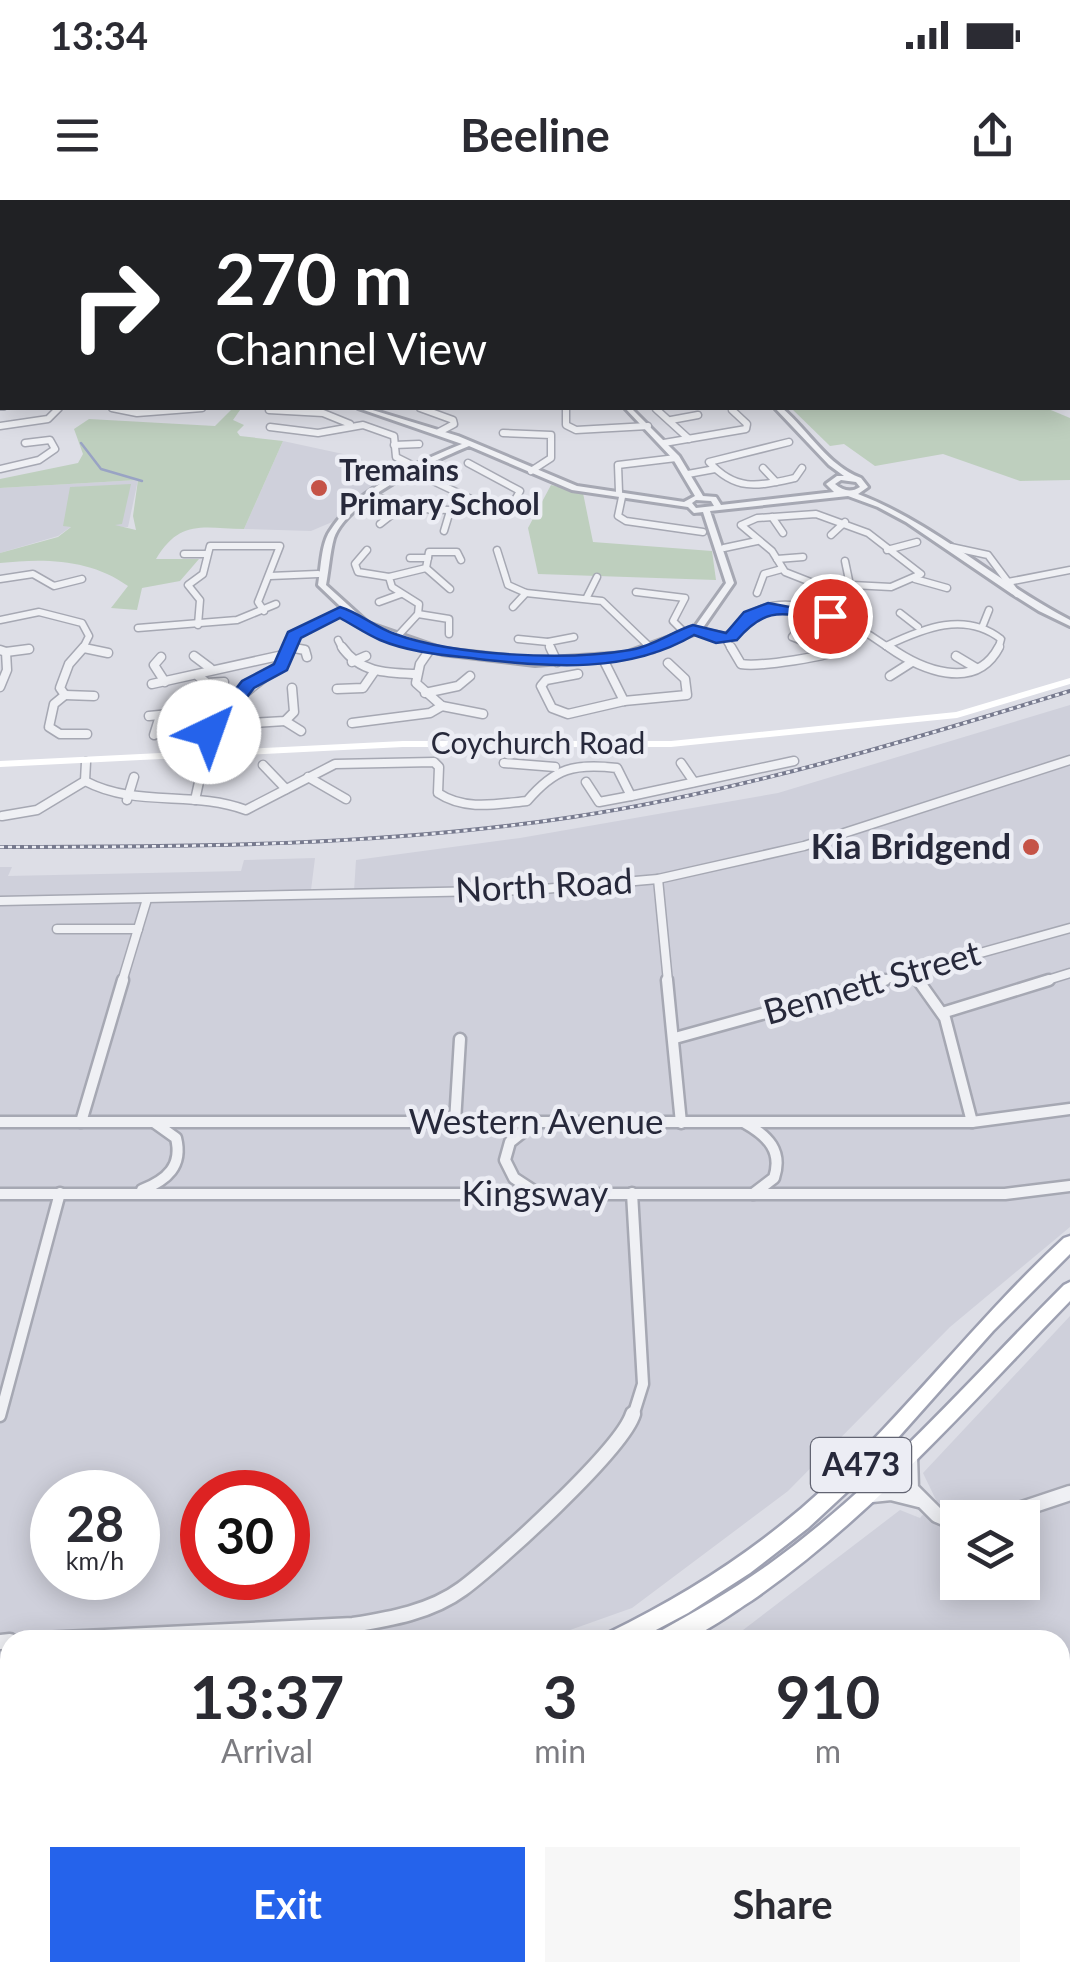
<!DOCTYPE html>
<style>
:root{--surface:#fff;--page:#f7f7f7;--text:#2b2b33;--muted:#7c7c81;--accent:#2563eb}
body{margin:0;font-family:Lato,sans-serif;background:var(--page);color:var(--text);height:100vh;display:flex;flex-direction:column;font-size:38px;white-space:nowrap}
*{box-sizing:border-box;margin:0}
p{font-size:32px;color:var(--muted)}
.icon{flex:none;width:55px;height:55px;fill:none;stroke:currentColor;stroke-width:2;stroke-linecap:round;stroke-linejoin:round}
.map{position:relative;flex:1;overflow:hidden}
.side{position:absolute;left:0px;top:1430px;width:1070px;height:352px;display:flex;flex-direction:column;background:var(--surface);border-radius:30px 30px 0 0;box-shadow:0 5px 25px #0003}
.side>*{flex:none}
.hud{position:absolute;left:0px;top:0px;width:1070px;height:210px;box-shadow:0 5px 25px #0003;background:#202124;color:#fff;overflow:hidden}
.buttons{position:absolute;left:940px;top:1300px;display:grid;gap:20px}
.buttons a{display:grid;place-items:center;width:100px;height:100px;border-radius:0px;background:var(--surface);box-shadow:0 5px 25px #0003;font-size:50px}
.speed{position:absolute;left:30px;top:1270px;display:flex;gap:20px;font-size:50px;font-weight:700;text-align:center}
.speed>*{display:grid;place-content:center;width:130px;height:130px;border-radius:50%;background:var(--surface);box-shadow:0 5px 25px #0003;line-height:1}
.speed small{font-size:25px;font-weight:400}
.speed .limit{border:15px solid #d22;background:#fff;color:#111}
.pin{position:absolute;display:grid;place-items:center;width:85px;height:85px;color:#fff;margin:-42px;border:5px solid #fff;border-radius:50%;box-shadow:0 2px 10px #0007}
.me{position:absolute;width:110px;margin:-55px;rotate:42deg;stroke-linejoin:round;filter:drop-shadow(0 0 8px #0008)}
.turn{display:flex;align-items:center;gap:35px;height:210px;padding:0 50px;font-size:45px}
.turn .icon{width:130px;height:130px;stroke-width:2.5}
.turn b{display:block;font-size:70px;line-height:85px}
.eta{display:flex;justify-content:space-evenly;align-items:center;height:170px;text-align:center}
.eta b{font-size:60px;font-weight:700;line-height:70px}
.button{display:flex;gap:20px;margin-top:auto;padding:20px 50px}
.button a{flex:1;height:115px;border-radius:0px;background:var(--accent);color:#fff;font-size:40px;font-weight:700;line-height:115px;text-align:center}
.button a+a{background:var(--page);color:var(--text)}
.status{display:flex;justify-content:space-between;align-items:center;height:70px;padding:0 50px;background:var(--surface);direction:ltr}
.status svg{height:28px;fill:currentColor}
header{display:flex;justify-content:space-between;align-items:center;height:130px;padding:0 50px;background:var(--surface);font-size:45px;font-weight:700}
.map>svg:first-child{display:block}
.built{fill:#cfd0db;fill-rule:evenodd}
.green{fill:#becfbe}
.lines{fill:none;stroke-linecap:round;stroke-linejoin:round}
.stream{stroke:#99a3c4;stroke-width:2.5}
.river{fill:#99a3c4;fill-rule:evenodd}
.minor-far4-casing{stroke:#a6a8b3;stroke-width:8}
.minor-far3-casing{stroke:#a6a8b3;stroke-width:9}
.minor-far2-casing{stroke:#a6a8b3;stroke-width:11}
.minor-far1-casing{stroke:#a6a8b3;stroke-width:15}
.minor-casing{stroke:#a6a8b3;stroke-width:19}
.tertiary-casing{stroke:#a6a8b3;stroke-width:6}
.primary-casing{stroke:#9da0b1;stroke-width:5}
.minor-far4{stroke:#eff0f4;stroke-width:5}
.minor-far3{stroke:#eff0f4;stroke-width:6}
.minor-far2{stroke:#eff0f4;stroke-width:8}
.minor-far1{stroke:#eff0f4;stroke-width:10}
.minor{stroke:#eff0f4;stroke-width:14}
.tertiary{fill:#eff0f4;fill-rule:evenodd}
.secondary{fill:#fff;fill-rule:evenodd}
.primary{fill:#fff;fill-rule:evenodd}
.rail-casing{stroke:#777a8e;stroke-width:4}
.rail{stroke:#ecedf4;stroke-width:2.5;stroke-dasharray:4;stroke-linecap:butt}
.route{fill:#2563eb;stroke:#184099;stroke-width:2.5}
.poi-dot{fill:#c55347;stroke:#ecedf4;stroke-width:4}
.labels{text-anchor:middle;stroke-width:9;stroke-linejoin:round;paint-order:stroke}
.far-poi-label{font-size:30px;font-weight:bold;fill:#27293b;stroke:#ecedf4;text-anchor:start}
.far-street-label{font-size:30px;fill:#27293b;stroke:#ecedf4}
.shield{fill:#ecedf4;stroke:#626472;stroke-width:2.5}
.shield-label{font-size:32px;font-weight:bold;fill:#27293b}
.poi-label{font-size:35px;font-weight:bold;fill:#27293b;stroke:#ecedf4;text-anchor:end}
.street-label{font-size:35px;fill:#27293b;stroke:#ecedf4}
</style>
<div class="status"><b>13:34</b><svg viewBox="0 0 49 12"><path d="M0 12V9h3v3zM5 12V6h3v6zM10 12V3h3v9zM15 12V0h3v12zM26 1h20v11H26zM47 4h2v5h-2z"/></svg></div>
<header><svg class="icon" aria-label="menu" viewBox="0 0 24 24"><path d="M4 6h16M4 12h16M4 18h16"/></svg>Beeline<svg class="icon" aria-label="share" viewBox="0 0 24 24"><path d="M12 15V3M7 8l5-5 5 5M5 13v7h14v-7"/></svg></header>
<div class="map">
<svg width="1070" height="1782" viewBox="0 0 1070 1782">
<rect width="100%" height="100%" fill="#dddee6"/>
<!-- built -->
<g class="built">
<polygon points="283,241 357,257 392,276 337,320 311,331 244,329"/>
<polygon points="138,280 128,327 72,326 58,336 0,353 0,288"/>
<path d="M1070,505V1027L950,1127L788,1291L632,1408L542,1440H10V1516L0,1517V667H12L8,676L241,671L244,660L315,658L311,690L354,691L356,660L520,638L778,593ZM52,1292H138V1378H52ZM202,1292H288V1378H202Z"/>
<path d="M1070,1116V1782H0V1595L10,1594V1772H1060V1440H730L900,1310L920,1318L936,1300L923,1273ZM958,1318H1022V1382H958Z"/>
</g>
<!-- green -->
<g class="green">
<polygon points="791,208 1046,208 1070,218 1070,280 1020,281 943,254 875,266 844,244 830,246"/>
<path d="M231,210H240L233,220L244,225L237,232L240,236L283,241L244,329C202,328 180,319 156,359H199L180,381L142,388L137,410L111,408L128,386C91,359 44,358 0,363V353L58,337L71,327L63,326L70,287L131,284L122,324L115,325L136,330L133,316L138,280L0,288V279L78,263L83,254L74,229L89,219L215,226Z"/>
<polygon points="551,285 583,293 593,342 712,351 716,380 538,374 528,328"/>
</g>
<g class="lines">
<!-- stream -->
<g class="stream">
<polyline points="582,0 588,2"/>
<polyline points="81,243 101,269 142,281"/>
</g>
<!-- river -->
<g class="river">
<polygon points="1070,1714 1070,1738 1060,1742 1060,1718"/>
<polygon points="915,1772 959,1772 955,1780 951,1782 909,1782"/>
</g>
<!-- minor-far4 casing -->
<g class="minor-far4-casing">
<g id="minor-far4">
<polyline points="227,0 374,2"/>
<polyline points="426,2 432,0"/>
</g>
</g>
<!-- minor-far3 casing -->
<g class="minor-far3-casing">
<g id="minor-far3">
<polyline points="112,208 137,213 202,208"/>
<polyline points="420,208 453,220 454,224 439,232"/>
<polyline points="566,208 566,225 576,230 648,226"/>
<polyline points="656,209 689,239"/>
<polyline points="269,210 323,213 350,224"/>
<polyline points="671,220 698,215"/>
<polyline points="0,226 48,219 59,208"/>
<polyline points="270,227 318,233 363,225 394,236 396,257 416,267"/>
<polyline points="503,233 551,235 551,258 531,271"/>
<path d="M789,242L709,262C736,292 758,286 795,278L802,268"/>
<polyline points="664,243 746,229 747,224 732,210"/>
<polyline points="394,245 419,244"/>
<polyline points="763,268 776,282"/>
<polyline points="0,269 39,260 55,249 50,240 25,243"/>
<polyline points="688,274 715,269"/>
<polyline points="431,280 473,300 473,309"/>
<polyline points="619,292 618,265 676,258"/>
<polyline points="369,295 420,309 508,312 520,291 468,263"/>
<polyline points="622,297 618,316 626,321 703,332"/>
<polygon points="816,314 868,333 921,374 891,387 813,383 785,372 772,351 741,325 757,318"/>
<polyline points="772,317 783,333"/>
<polyline points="380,324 404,305"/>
<polyline points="444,331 450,311"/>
<polyline points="831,335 845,322"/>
<polyline points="951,347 988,355 1017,394"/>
<polyline points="724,348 757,341"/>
<polyline points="367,350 355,364 358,372 389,377"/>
<polyline points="497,350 508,385 526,393 602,401 653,450"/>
<polyline points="887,350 917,342"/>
<polyline points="184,354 206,354"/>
<polyline points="410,358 428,358"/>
<polyline points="777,359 803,357"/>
<polyline points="845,361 850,385"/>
<polyline points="426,368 450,389"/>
<polyline points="270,376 318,374"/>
<polyline points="0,379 33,374 54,386 82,379"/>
<polyline points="915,379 947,388"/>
<polyline points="1008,382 1070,370"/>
<polyline points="636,392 685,398 673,421 686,434"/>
<polyline points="757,393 764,374 782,369"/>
<polyline points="587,397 597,377"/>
<polyline points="379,402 401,394"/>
<polyline points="513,407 526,393"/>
<polyline points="900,413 918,427"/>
<polyline points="418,414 449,419 449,434"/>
<polyline points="0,420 39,412 82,423 89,436 82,450"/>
<polyline points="840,420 851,401"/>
<polyline points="198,425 200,400 188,385 203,374 210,346 280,346 258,402 264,411"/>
<polyline points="983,425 989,410"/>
<polyline points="138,428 237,420 276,404"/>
<path d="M693,430L726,436C738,429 745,417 757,411C797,391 855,424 886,446"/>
<polyline points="725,438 732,450"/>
<polyline points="395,439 418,414 419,404 392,387 389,377 426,368 429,352 457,352 461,360"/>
<polyline points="518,439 548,442"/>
<polyline points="338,440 343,450"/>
<polyline points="802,441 792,437 813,412"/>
<polyline points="886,446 893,450"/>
<path d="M886,446C924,428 965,411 1001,439L998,450"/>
<polyline points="286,447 305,450"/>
<polyline points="84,448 94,450"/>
<polyline points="21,450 29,449"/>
<polyline points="288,450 294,435 340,411"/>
<polyline points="552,450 548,442 574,437"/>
<polyline points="841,450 866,432"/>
</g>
</g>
<!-- minor-far2 casing -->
<g class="minor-far2-casing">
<g id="minor-far2">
<polyline points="289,447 305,450 307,457"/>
<path d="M342,447C360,473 387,473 416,474"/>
<polyline points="550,447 557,462"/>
<path d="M731,447L741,464C758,467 831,457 844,447"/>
<path d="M889,447C920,469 975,493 999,447"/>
<polyline points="84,448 108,453"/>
<polyline points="431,448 420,464 416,483 442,506 483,514"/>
<polyline points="0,450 6,452 7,470 0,487"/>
<polyline points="6,452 29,449"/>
<polyline points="194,456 210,468"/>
<polyline points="956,456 976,468"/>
<polyline points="161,457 154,465 165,482"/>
<polyline points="604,461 624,501"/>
<polyline points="352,462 366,456"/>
<polyline points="578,474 546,480 541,486 552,508 568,514 624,501 687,495 685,479 668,463"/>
<polyline points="198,476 207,483 224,482"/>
<polyline points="890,476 912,462"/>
<polyline points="152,484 283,455"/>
<polyline points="337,489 363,488 374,472"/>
<polyline points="425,493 458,486 470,476"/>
<polyline points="65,495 60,488 69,464 84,447"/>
<polyline points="65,495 54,504 49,527 60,534 87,534"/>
<polyline points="65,495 94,496"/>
<path d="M230,508C250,483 278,475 289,447"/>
<polyline points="208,513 209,532"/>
<polyline points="149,516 230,508 252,523 285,521 294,512 292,488"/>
<polyline points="285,521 301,531"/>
<polyline points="352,523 430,513 442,506"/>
<polyline points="154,535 160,516"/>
<path d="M86,562L85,581C136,608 193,590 246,610L335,564L434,562L439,567L438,593C465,611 497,604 527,601C555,568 574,563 617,568L631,596L794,561"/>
<polyline points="504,563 555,567"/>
<polyline points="681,563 694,582"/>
<polyline points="263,565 286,589"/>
<polyline points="308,577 346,599"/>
<polyline points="586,582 599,602 631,596"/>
<polyline points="127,600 134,577"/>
<polyline points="195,600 201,573"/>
<polyline points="2,616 37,610 85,581"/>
<polyline points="658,679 668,782"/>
<polyline points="0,701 532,690 658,679 804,646 1070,560"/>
<polyline points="57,729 138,729"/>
<polyline points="913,772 920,782"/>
<polyline points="122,782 147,699"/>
<polyline points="876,782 1070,728"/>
<polyline points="1041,782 1070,773"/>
</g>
</g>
<!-- minor-far1 casing -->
<g class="minor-far1-casing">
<g id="minor-far1">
<polyline points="667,780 681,923"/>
<polyline points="918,780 945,818 972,922"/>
<polyline points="942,813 1049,780"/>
<polyline points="675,838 885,780"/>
<polyline points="0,922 972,922 1070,909"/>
<polyline points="81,922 123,780"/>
<polyline points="455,922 460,839"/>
<polyline points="534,923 510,942 505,960 514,978 537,993"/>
<path d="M745,923C768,936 783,951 774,978L753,994"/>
<path d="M142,990C167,980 183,966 176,938L155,923"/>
<polyline points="632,993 643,1184 633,1216"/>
<polyline points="0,994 1005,994 1070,986"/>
<polyline points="0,1216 60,993"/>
</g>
</g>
<!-- minor casing -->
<g class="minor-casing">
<g id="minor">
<polyline points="910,1255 911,1289 937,1315 958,1324"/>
<polyline points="872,1295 891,1293 919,1300"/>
<polyline points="995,1318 1070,1293"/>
<path d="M42,1440L353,1425C390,1419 431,1412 462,1389C496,1364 622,1250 633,1214"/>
<polyline points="0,1442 10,1441"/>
<polyline points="54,1782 56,1772"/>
</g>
</g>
<!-- tertiary casing -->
<g class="tertiary-casing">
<g id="tertiary">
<polygon points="16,0 22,0 23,2 18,2"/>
<polygon points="0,204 2,204 2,208 4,208 0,208"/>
<path d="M358,208H366L458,236L577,286L684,302L695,296L673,259L625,208H631L679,256L703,296L716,297L721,305L834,292L826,284L837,276H844L829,265L775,208H782C808,230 828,266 861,278L868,287L858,294C936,324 996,382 1070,420V426L1039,411L1012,394L906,322L878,307L848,296L710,311L734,383L700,432L626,458L535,465L442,454L362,427L318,385C321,369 321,344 330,331C357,288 418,262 462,244ZM469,246L572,290L688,307L694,313L703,312L726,383L694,428L625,453L535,459L443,449L368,423L326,385C329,370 330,352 334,338C347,300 433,261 469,246ZM841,280L856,282L860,287C851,293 843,291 835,284ZM696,300L711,301L714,306L696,308L692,303Z"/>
</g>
</g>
<!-- primary casing -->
<g class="primary-casing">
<g id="primary">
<path d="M1070,1036V1054L993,1131L863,1277L808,1328L750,1373L688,1413L637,1440H605L608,1433C686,1395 758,1349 822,1290C908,1211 978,1117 1064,1038Z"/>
<path d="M1070,1082V1101C968,1206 872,1317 751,1401C735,1411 702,1435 685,1440C676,1442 663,1440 654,1440L657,1433C695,1412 733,1390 768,1365C878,1286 969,1180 1064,1085Z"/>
<rect x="0" y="1525" width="10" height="22"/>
<polygon points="10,1556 10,1578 0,1579 0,1557"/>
</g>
</g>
<!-- minor-far4 -->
<use href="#minor-far4" class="minor-far4"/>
<!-- minor-far3 -->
<use href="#minor-far3" class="minor-far3"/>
<!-- minor-far2 -->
<use href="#minor-far2" class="minor-far2"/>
<!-- minor-far1 -->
<use href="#minor-far1" class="minor-far1"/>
<!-- minor -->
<use href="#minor" class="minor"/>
<!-- tertiary -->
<use href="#tertiary" class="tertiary"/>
<!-- secondary -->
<polygon class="secondary" points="1070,478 1070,484 957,518 671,547 403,547 0,567 0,561 403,541 671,541 956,512"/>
<!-- primary -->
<use href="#primary" class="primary"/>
<!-- rail casing -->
<g class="rail-casing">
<path id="rail" d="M0,647C191,647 383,646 573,617C742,591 907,541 1070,491"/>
</g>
<!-- rail -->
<use href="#rail" class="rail"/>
</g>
<!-- route -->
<path class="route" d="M768,403L838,416L830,421C785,415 769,403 737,440L716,443L694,435C628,474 551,467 478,459C446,455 411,453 380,440C366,434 353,425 340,418L301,438L287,470L254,488L236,511L217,516L215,535L200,532L202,510L224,504L242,481L274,464L288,432L340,407C360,413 376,428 395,434C456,456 566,461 630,450C654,446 671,432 693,425L726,433L744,412Z"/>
<!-- markers -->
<g class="poi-dot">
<circle cx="319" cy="288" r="10"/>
<circle cx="1031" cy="647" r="10"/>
</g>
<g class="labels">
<!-- far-poi labels -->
<g class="far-poi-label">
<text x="339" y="281">Tremains<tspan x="339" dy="34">Primary School</tspan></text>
</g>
<!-- far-street labels -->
<g class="far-street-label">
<text x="538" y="554">Coychurch Road</text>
</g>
<!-- shield labels -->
<rect class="shield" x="811" y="1238" width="100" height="54" rx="8"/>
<g class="shield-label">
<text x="861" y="1276">A473</text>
</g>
<!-- poi labels -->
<g class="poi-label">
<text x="1011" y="659">Kia Bridgend</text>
</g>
<!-- street labels -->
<g class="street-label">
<text transform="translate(544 686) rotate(-3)" y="12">North Road</text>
<text transform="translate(872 783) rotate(-16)" y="12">Bennett Street</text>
<text x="536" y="934">Western Avenue</text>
<text x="535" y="1006">Kingsway</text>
</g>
</g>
</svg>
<div class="buttons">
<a><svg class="icon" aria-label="layers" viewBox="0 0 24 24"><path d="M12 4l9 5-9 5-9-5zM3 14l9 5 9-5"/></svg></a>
</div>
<div class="speed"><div>28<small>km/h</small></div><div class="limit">30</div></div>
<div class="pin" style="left:830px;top:416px;background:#d93025"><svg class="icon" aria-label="arrive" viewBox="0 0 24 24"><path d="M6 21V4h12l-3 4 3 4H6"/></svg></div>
<svg class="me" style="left:209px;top:532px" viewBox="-20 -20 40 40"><circle r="19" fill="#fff"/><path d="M0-13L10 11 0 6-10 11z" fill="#2563eb"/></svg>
<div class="hud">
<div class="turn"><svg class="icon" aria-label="right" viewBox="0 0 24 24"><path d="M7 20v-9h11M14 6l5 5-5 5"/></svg><div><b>270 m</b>Channel View</div></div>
</div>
<section class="side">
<div class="eta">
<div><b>13:37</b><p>Arrival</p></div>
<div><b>3</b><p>min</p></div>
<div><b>910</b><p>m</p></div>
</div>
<div class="button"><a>Exit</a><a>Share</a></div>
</section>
</div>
